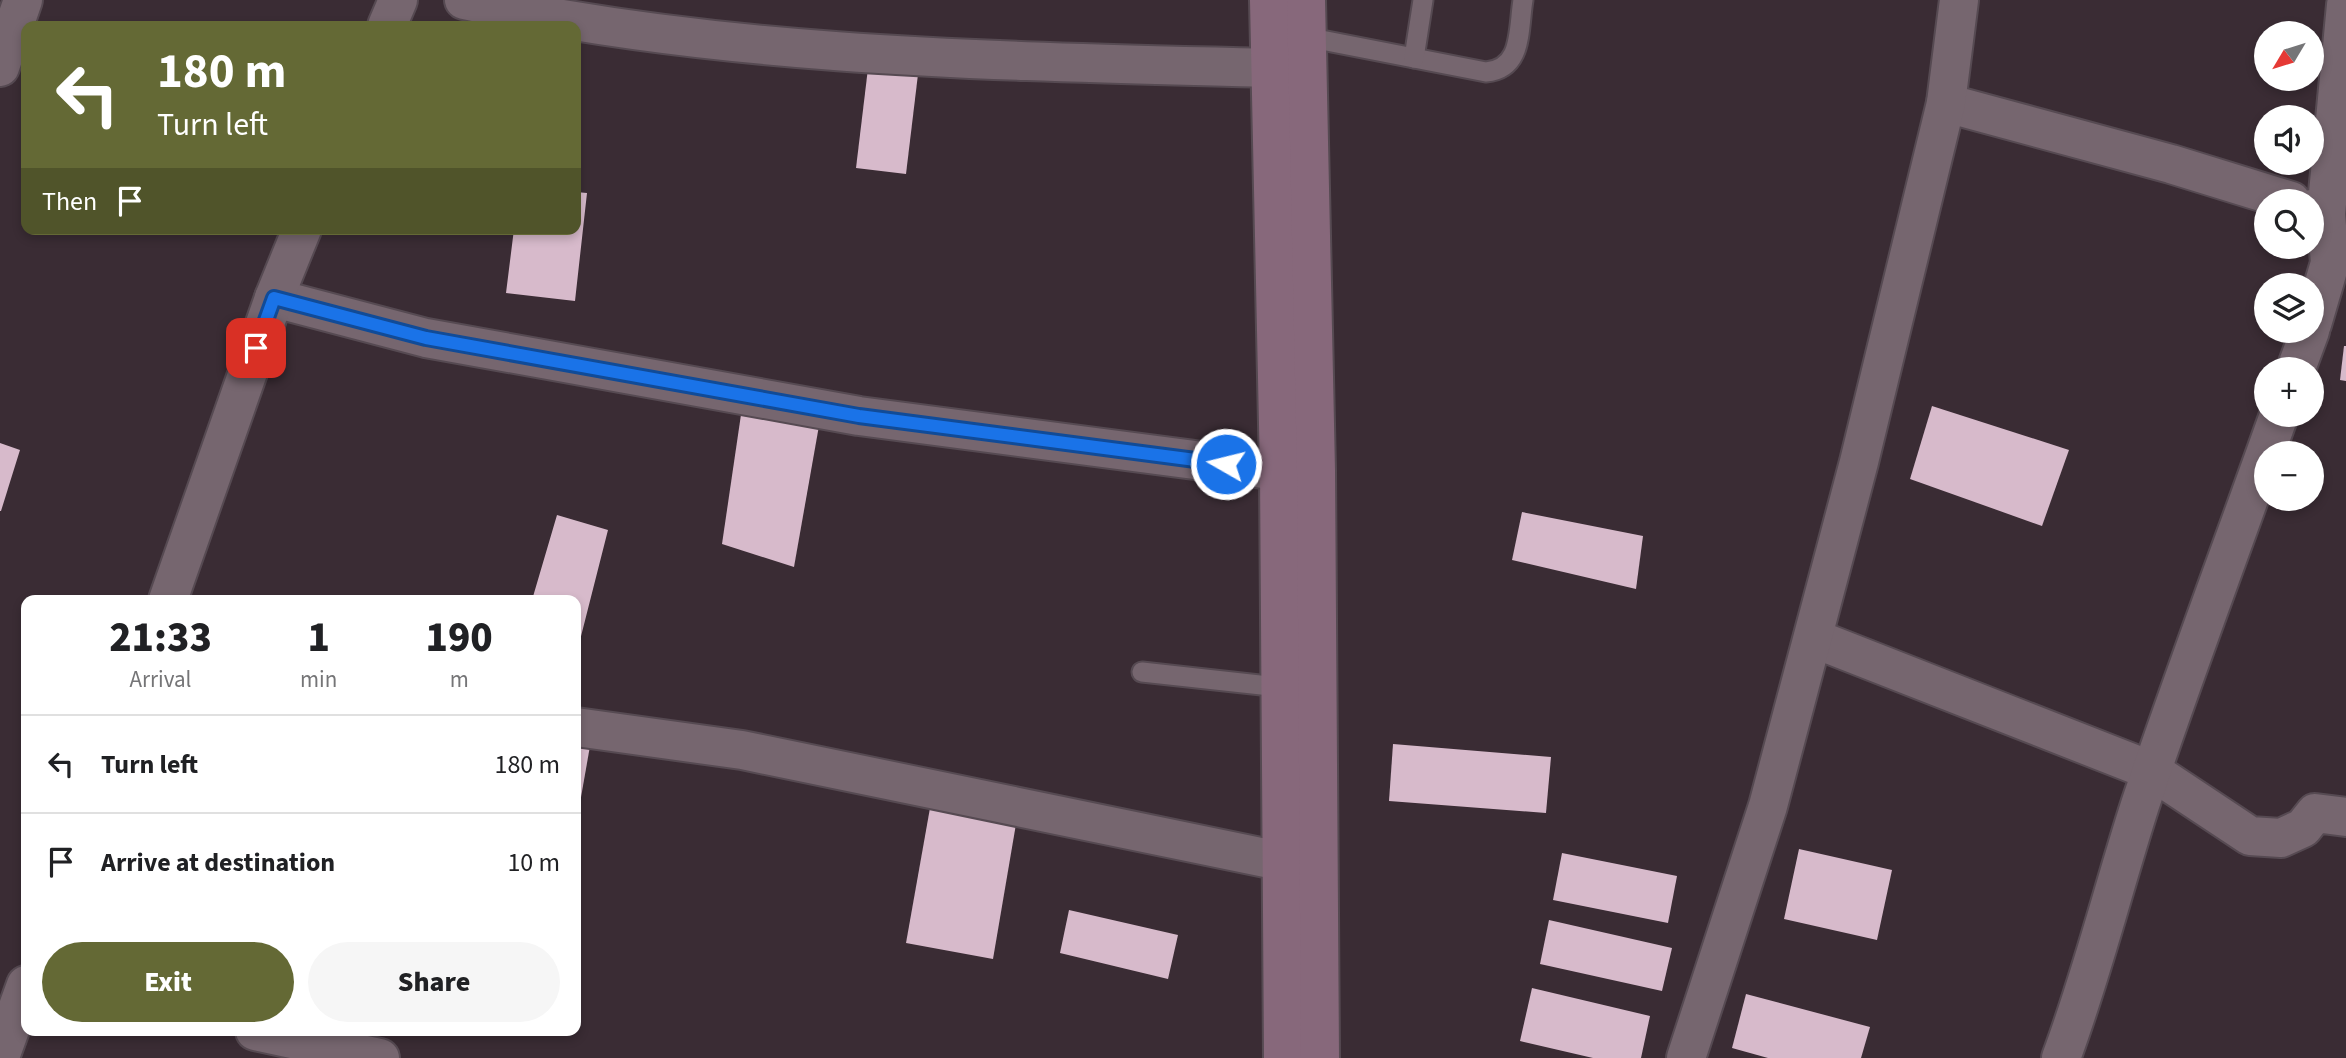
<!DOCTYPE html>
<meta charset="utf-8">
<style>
:root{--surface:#fff;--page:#f6f6f6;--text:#202124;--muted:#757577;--line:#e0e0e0;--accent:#646935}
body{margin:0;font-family:"Source Sans 3",sans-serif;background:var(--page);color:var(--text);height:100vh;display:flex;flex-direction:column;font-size:26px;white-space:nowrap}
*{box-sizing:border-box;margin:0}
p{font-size:23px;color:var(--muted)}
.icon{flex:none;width:38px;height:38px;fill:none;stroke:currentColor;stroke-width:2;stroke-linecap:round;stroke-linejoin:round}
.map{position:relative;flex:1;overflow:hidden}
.sheet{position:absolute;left:21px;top:595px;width:560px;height:441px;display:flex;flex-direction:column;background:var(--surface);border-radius:14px;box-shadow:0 4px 10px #0003}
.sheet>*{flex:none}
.hud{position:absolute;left:21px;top:21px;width:560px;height:214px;border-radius:14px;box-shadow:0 4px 10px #0003;background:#646935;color:#fff;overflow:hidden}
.needle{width:46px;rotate:232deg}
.buttons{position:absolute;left:2254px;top:21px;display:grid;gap:14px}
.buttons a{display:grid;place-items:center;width:70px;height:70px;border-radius:50%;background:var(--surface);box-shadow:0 4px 10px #0003;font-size:35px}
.pin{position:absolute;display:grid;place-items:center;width:60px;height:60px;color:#fff;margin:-30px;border-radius:14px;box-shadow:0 4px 10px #0006}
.me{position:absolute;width:77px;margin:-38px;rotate:278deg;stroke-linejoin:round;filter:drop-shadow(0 0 5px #0008)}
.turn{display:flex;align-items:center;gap:24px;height:147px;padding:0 21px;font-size:32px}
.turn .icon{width:91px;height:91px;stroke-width:2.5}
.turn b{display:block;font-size:49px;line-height:60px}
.then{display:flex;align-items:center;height:66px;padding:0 21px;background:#0003;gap:14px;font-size:26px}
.eta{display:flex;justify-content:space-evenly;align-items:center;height:119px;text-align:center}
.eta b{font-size:42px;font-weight:800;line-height:49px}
.button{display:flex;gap:14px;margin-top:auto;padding:14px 21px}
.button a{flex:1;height:80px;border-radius:42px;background:var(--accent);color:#fff;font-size:28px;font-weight:800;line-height:80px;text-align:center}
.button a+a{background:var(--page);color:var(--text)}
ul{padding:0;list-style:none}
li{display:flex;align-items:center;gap:21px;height:98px;padding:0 21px;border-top:2px solid var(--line)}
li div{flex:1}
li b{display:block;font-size:26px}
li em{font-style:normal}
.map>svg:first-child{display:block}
.building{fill:#d7bacb}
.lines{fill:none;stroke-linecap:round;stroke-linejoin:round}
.lane-casing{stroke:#564a52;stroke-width:23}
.street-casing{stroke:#564a52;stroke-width:42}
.secondary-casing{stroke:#564a52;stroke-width:42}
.lane{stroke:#76666f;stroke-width:19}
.street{stroke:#76666f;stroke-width:38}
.secondary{stroke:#87687b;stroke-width:38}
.route-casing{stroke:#114b97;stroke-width:18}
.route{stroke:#1a73e8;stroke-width:12}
</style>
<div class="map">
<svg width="2346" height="1058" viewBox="0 0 2346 1058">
<rect width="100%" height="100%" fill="#3a2c34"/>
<!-- building -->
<g class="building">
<polygon points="869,60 919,66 906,174 856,168"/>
<polygon points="576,192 587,193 575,301 506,293 514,229 576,229"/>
<polygon points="2344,346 2346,346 2346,381 2340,380"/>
<polygon points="743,401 820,420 794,567 722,544"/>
<polygon points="1932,406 2069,450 2042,526 1910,479"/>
<polygon points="0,443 20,450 1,511 0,511"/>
<polygon points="1522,512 1643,536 1636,589 1512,560"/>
<polygon points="557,515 608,530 577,652 576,600 532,600"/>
<polygon points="576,743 590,746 577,820 576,820"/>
<polygon points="1393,744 1551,757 1546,813 1389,801"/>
<polygon points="930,808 1016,824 993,959 906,943"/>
<polygon points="1799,849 1892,870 1877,940 1784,919"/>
<polygon points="1562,853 1677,876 1668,923 1553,900"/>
<polygon points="1069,910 1178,935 1168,979 1060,953"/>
<polygon points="1549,920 1672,948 1662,991 1540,964"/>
<polygon points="1532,988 1650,1016 1641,1058 1593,1058 1520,1041"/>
<polygon points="1746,994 1870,1027 1861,1058 1768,1058 1732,1048"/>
</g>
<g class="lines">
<!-- lane casing -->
<g class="lane-casing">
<g id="lane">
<path d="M1306,37L1486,72C1523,69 1518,30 1523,0"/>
<polyline points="1414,58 1423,0"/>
<polyline points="1142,672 1279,687"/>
</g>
</g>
<!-- street casing -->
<g class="street-casing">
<g id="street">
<path d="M464,0C729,58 1002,61 1271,68"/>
<polyline points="387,26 398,0"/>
<polyline points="0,67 23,0"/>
<polyline points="1946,103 2171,164 2291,201"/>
<polyline points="2312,209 2326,214 2330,263 2312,324"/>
<polyline points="2326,214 2346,5"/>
<polyline points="274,298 426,338 859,416 1279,471"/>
<polyline points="2296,369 2310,331"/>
<polyline points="168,600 274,298 302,229"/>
<polyline points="1813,638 2152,771 2250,836 2281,838 2303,828 2315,813 2346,817"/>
<polyline points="576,727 742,750 1280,861"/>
<polyline points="255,1031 380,1058"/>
<polyline points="0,1057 26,985"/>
<polyline points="1686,1058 1768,806 1859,462 1946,103 1959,0"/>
<path d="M2061,1058C2092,975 2113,889 2140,805C2184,674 2233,545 2279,415"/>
</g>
</g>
<!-- secondary casing -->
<g class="secondary-casing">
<g id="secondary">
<polyline points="1269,0 1279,471 1283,1058"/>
<polyline points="1306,0 1316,471 1320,1058"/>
</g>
</g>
<!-- lane -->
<use href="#lane" class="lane"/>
<!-- street -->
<use href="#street" class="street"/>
<!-- secondary -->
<use href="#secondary" class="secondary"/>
</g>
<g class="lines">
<!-- route casing -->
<g class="route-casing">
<polyline id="route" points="256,348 274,298 426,338 859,416 1226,464"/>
</g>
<!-- route -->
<use href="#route" class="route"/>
</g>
</svg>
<div class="buttons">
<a><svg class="needle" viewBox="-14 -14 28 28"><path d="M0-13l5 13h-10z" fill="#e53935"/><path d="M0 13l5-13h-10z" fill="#757577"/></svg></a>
<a><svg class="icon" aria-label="sound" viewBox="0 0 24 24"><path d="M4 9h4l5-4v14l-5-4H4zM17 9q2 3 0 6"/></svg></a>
<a><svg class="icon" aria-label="search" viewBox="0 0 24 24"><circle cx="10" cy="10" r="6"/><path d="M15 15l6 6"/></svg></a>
<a><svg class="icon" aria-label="layers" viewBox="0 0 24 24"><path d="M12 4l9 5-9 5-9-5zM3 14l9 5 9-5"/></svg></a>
<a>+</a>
<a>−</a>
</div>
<div class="pin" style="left:256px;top:348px;background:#d93025"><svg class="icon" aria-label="arrive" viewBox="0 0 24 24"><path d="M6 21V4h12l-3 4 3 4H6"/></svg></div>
<svg class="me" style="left:1226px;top:464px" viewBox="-20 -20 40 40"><circle r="17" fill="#1a73e8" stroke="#fff" stroke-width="3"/><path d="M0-11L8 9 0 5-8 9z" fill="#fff"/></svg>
<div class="hud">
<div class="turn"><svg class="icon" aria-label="left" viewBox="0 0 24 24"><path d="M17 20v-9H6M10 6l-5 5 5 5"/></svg><div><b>180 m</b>Turn left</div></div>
<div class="then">Then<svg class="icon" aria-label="arrive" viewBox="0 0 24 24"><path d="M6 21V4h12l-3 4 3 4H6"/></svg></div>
</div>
<section class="sheet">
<div class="eta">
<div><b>21:33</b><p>Arrival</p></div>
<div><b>1</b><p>min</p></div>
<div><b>190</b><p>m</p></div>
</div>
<ul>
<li><svg class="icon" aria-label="left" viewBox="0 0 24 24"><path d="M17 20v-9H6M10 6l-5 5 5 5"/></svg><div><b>Turn left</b></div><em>180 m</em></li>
<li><svg class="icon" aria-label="arrive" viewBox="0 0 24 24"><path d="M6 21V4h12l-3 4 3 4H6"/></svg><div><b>Arrive at destination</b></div><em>10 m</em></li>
</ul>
<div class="button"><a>Exit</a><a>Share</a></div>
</section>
</div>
